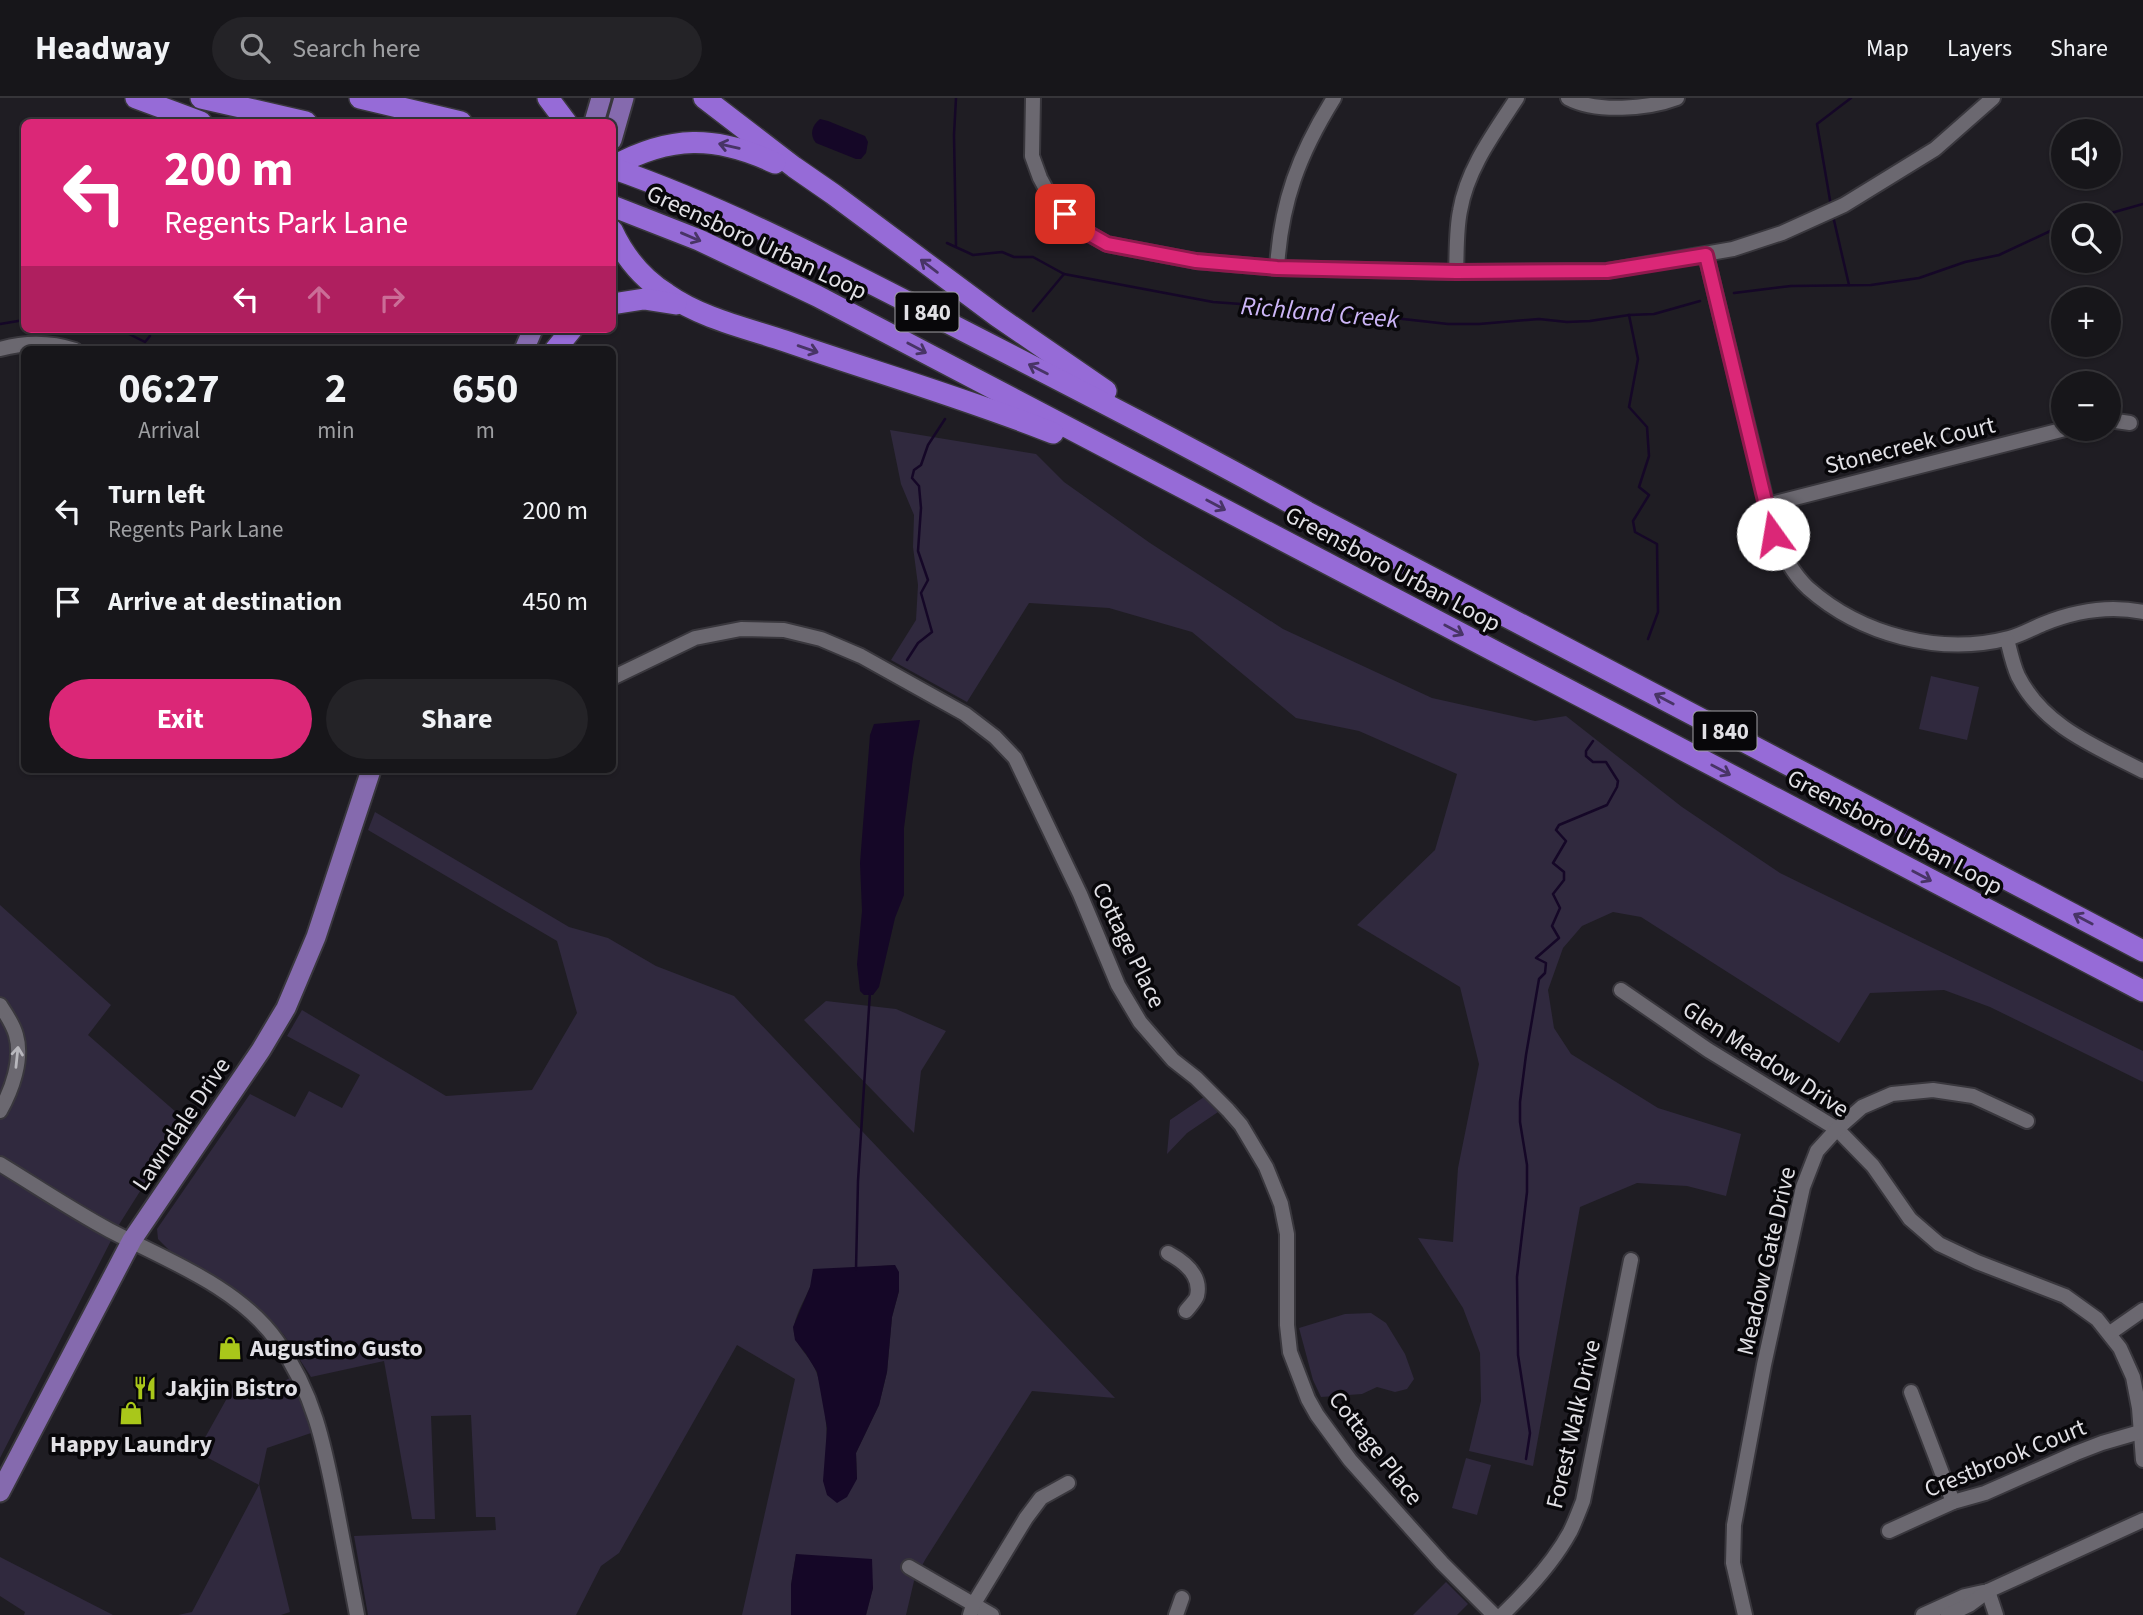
<!DOCTYPE html>
<meta charset="utf-8">
<style>
:root{--surface:#17161a;--page:#242327;--text:#f1f3f6;--muted:#9e9fa2;--line:#363539;--accent:#db2777}
body{margin:0;font-family:"Source Sans 3",sans-serif;background:var(--page);color:var(--text);height:100vh;display:flex;flex-direction:column;font-size:26px;white-space:nowrap}
*{box-sizing:border-box;margin:0}
p{font-size:23px;color:var(--muted)}
.icon{flex:none;width:38px;height:38px;fill:none;stroke:currentColor;stroke-width:2;stroke-linecap:round;stroke-linejoin:round}
.map{position:relative;flex:1;overflow:hidden}
.drawer{position:absolute;left:21px;top:248px;width:595px;height:427px;display:flex;flex-direction:column;background:var(--surface);border-radius:10px;box-shadow:0 2px 5px #0004,0 0 0 2px var(--line)}
.drawer>*{flex:none}
.guide{position:absolute;left:21px;top:21px;width:595px;height:214px;border-radius:10px;box-shadow:0 2px 5px #0004,0 0 0 2px var(--line);background:#db2777;color:#fff;overflow:hidden}
.fabs{position:absolute;left:2051px;top:21px;display:grid;gap:14px}
.fabs a{display:grid;place-items:center;width:70px;height:70px;border-radius:50%;background:var(--surface);box-shadow:0 2px 5px #0004,0 0 0 2px var(--line);font-size:35px}
.pin{position:absolute;display:grid;place-items:center;width:60px;height:60px;color:#fff;margin:-30px;border-radius:14px;box-shadow:0 4px 10px #0006}
.me{position:absolute;width:77px;margin:-38px;rotate:347deg;stroke-linejoin:round;filter:drop-shadow(0 0 5px #0008)}
.turn{display:flex;align-items:center;gap:24px;height:147px;padding:0 28px;font-size:32px}
.turn .icon{width:91px;height:91px;stroke-width:2.5}
.turn b{display:block;font-size:49px;line-height:60px}
.lanes{display:flex;align-items:center;height:66px;padding:0 28px;background:#0003;justify-content:center;gap:35px;direction:ltr}
.lanes .off{opacity:.35}
.eta{display:flex;justify-content:space-evenly;align-items:center;height:119px;text-align:center}
.eta b{font-size:42px;font-weight:700;line-height:49px}
.action{display:flex;gap:14px;margin-top:auto;padding:14px 28px}
.action a{flex:1;height:80px;border-radius:42px;background:var(--accent);color:#fff;font-size:28px;font-weight:700;line-height:80px;text-align:center}
.action a+a{background:var(--page);color:var(--text)}
ul{padding:0;list-style:none}
li{display:flex;align-items:center;gap:21px;height:91px;padding:0 28px}
li div{flex:1}
li b{display:block;font-size:26px}
li em{font-style:normal}
header{display:flex;align-items:center;gap:42px;box-sizing:border-box;height:98px;padding:0 35px;background:var(--surface);border-bottom:2px solid var(--line)}
header strong{font-size:33px}
nav{display:flex;gap:38px;margin-inline-start:auto;font-size:24px}
.search{width:490px;height:63px;background:var(--page);display:flex;align-items:center;gap:18px;box-sizing:border-box;padding:0 24px;border-radius:38px;color:var(--muted);font-size:26px}
.map>svg:first-child{display:block}
.green{fill:#30293e;fill-rule:evenodd}
.water{fill:#150727}
.lines{fill:none;stroke-linecap:round;stroke-linejoin:round}
.stream{stroke:#150727;stroke-width:2.5}
.minor-casing{stroke:#39373d;stroke-width:18}
.major-casing{stroke:#39373d;stroke-width:23}
.highway-casing{stroke:#39373d;stroke-width:24}
.minor{stroke:#6b6870;stroke-width:14}
.major{stroke:#856aae;stroke-width:19}
.highway{stroke:#966bd7;stroke-width:21}
.oneway{stroke:#483466}
.oneway2{stroke:#b8b7bd}
.route-casing{stroke:#8e194d;stroke-width:18}
.route{stroke:#db2777;stroke-width:12}
.labels{text-anchor:middle;stroke-width:7;stroke-linejoin:round;paint-order:stroke}
.shield{fill:#08070a;stroke:#a1a0a4;stroke-width:2}
.shield-label{font-size:23px;font-weight:bold;fill:#e2e1e6}
.street-label{font-size:24px;fill:#e2e1e6;stroke:#08070a}
.poi-label{font-size:24px;font-weight:bold;fill:#e2e1e6;stroke:#08070a;text-anchor:start}
.water-label{font-size:26px;font-style:italic;fill:#ccb5f7;stroke:#08070a}
</style>
<header>
<strong>Headway</strong>
<div class="search"><svg class="icon" aria-label="search" viewBox="0 0 24 24"><circle cx="10" cy="10" r="6"/><path d="M15 15l6 6"/></svg>Search here</div>
<nav><a>Map</a><a>Layers</a><a>Share</a></nav>
</header>
<div class="map">
<svg width="2143" height="1517" viewBox="0 0 2143 1517">
<rect width="100%" height="100%" fill="#1f1d23"/>
<!-- green -->
<g class="green">
<polygon points="890,332 1036,356 1064,384 1150,445 1283,531 1432,600 1535,623 1566,618 1682,709 1780,775 2143,953 2143,984 1990,909 1944,892 1870,895 1839,945 1641,819 1613,814 1582,828 1563,850 1548,892 1554,930 1571,956 1658,1010 1741,1036 1726,1098 1687,1088 1637,1085 1580,1109 1533,1368 1469,1353 1481,1303 1480,1255 1463,1210 1418,1140 1453,1144 1458,1070 1479,966 1460,889 1357,827 1435,752 1457,676 1359,633 1296,620 1192,534 1109,510 1029,505 967,604 891,562 916,522 918,487 913,449 914,417 901,386"/>
<polygon points="1931,578 1979,589 1967,642 1919,631"/>
<path d="M375,714L569,829L608,840L656,868L734,898L1115,1300L1032,1293L925,1462L914,1483L906,1517H866L873,1490L796,1456L791,1487V1517H742L795,1281L737,1247L619,1455L601,1468L576,1517H368L354,1438L496,1432L495,1419H476L471,1317L431,1318L435,1421H412L384,1263L311,1279L284,1237L260,1212L228,1187L170,1153L158,1141L157,1131L250,996L295,1019L309,993L342,1010L360,977L287,938L302,912L446,998L532,992L577,915L557,843L368,732ZM895,1167L899,1193L892,1219L887,1274L879,1307L856,1355L857,1381L827,1348C827,1326 824,1291 815,1271C809,1257 791,1244 794,1228C797,1212 808,1197 813,1181L856,1170Z"/>
<polygon points="0,807 111,907 88,937 185,1022 120,1125 0,1360"/>
<polygon points="826,903 896,911 946,933 921,973 914,1035 804,922"/>
<polygon points="1204,999 1218,1014 1187,1035 1167,1056 1170,1022"/>
<polygon points="1371,1215 1386,1225 1405,1256 1414,1281 1407,1291 1395,1294 1377,1289 1362,1296 1321,1299 1313,1282 1299,1230 1345,1216"/>
<polygon points="291,1279 314,1334 267,1350 259,1386 290,1514 281,1517 178,1517 192,1514 259,1387 197,1354 236,1284 261,1298"/>
<polygon points="1466,1360 1491,1367 1477,1417 1452,1410"/>
<polygon points="0,1459 113,1517 24,1517 25,1514 0,1498"/>
<polygon points="1446,1484 1468,1506 1457,1517 1413,1517"/>
</g>
<!-- water -->
<g class="water">
<path d="M820,21L828,23L865,38L868,44L866,55L861,61H856L816,45C809,37 812,27 820,21Z"/>
<polygon points="920,622 913,660 904,730 904,797 895,820 879,889 873,897 864,897 860,893 857,866 862,813 860,765 870,637 874,626"/>
<polygon points="895,1167 899,1174 899,1193 892,1219 887,1274 879,1307 856,1355 857,1381 847,1399 837,1405 827,1397 823,1383 827,1330 817,1274 806,1256 795,1242 793,1229 810,1189 813,1171"/>
<polygon points="796,1456 872,1461 873,1490 866,1517 791,1517 791,1487"/>
</g>
<g class="lines">
<!-- stream -->
<g class="stream">
<polyline points="956,0 954,37 956,147"/>
<polyline points="1831,108 1817,26 1851,0"/>
<polyline points="2104,117 2143,106"/>
<polyline points="1833,118 1849,187"/>
<polyline points="947,145 973,157 1002,154 1014,159 1033,159 1064,176 1213,204 1322,212 1448,226 1479,226 1539,221 1567,224 1590,223 1629,217 1654,216 1700,203"/>
<polyline points="1734,195 1791,188 1871,187 1919,180 1965,164 1999,157 2063,127"/>
<polyline points="1033,213 1064,176"/>
<polyline points="1629,217 1638,261 1629,309 1647,329 1649,358 1639,389 1649,397 1633,423 1635,434 1657,446 1658,514 1648,541"/>
<polyline points="0,226 24,222"/>
<polyline points="119,231 145,244 150,238 148,231"/>
<polyline points="170,231 176,231"/>
<polyline points="321,231 325,231"/>
<polyline points="907,562 918,545 932,534 921,495 928,482 918,453 921,410 919,388 912,380 914,372 921,367 928,347 945,321"/>
<polyline points="856,1171 858,1083 870,894"/>
<polyline points="1526,1361 1530,1335 1518,1257 1517,1179 1527,1094 1527,1067 1520,1024 1520,1004 1526,957 1539,881 1545,875 1546,865 1536,860 1559,840 1552,828 1560,810 1553,796 1564,782 1564,774 1553,765 1566,743 1556,732 1559,727 1607,707 1617,689 1618,683 1606,664 1593,664 1586,658 1586,653 1593,643"/>
</g>
<!-- minor casing -->
<g class="minor-casing">
<g id="minor">
<polyline points="1033,0 1032,58 1040,80 1053,104 1077,129 1107,146 1196,163 1277,170 1456,174 1607,173 1733,151 1782,135 1844,107 1935,51 1993,0"/>
<path d="M1568,0C1596,15 1648,11 1677,0"/>
<path d="M1706,157L1774,436C1783,456 1792,475 1808,490C1861,537 1940,558 2009,540C2021,537 2031,531 2043,526C2075,513 2109,507 2143,514"/>
<path d="M1277,170C1281,104 1299,56 1334,0"/>
<path d="M1456,174C1457,154 1456,133 1460,113C1467,71 1494,35 1517,0"/>
<path d="M0,251C25,244 50,244 75,252"/>
<polyline points="2109,322 2130,325"/>
<polyline points="1767,407 2065,331"/>
<path d="M2007,541C2010,553 2013,567 2018,578C2044,629 2095,648 2143,673"/>
<polyline points="612,580 695,540 741,531 784,532 821,541 861,558 965,616 995,639 1015,660 1080,796 1118,887 1140,924 1173,962 1196,980 1228,1012 1241,1027 1266,1069 1281,1106 1287,1136 1287,1227 1290,1254 1308,1301 1317,1317 1350,1362 1442,1465 1494,1517"/>
<polyline points="1621,892 1708,952 1837,1031 1873,1068 1910,1121 1939,1146 1977,1164 2065,1198 2097,1221 2120,1250 2133,1279 2139,1310 2143,1362"/>
<path d="M0,907C6,916 13,926 16,937C23,961 12,992 0,1013"/>
<path d="M0,1066C36,1088 72,1112 109,1132C166,1162 239,1189 277,1243C314,1295 324,1346 336,1407C343,1444 350,1480 357,1517"/>
<path d="M1168,1155C1183,1163 1202,1177 1197,1198C1196,1202 1189,1209 1186,1213"/>
<polyline points="2110,1235 2143,1212"/>
<polyline points="1911,1294 1953,1404"/>
<polyline points="1889,1433 1953,1404 1985,1395 2076,1355 2102,1345 2140,1334"/>
<polyline points="909,1469 992,1517"/>
<polyline points="1988,1493 1996,1517"/>
<polyline points="970,1517 973,1507 1026,1420 1041,1400 1068,1385"/>
<polyline points="1176,1517 1182,1500"/>
<path d="M1502,1517C1527,1493 1553,1465 1570,1434C1575,1424 1579,1413 1583,1403L1631,1162"/>
<polyline points="1745,1517 1733,1465 1734,1427 1764,1267 1803,1089 1817,1053 1837,1031 1862,1009 1892,996 1933,992 1973,998 2027,1023"/>
<polyline points="1923,1517 1965,1498 1983,1494"/>
<polyline points="1948,1517 1969,1507 1988,1493 2143,1422"/>
</g>
</g>
<!-- major casing -->
<g class="major-casing">
<g id="major">
<polyline points="594,24 601,0"/>
<polyline points="612,42 624,0"/>
<polyline points="524,252 533,231"/>
<polyline points="0,1394 132,1142 261,952 286,910 316,839 371,672"/>
</g>
</g>
<!-- highway casing -->
<g class="highway-casing">
<g id="highway">
<polyline points="136,0 201,24"/>
<polyline points="201,0 306,24"/>
<polyline points="360,0 461,24"/>
<polyline points="548,0 566,24"/>
<polyline points="704,0 794,69 833,96 997,218 1106,293"/>
<path d="M612,69C670,37 716,37 775,65"/>
<path d="M612,70C735,113 849,174 964,233C1079,292 1194,351 1307,414L2143,853"/>
<polyline points="612,108 699,142 817,198 2143,893"/>
<path d="M612,132C624,158 643,181 667,196C701,220 746,230 785,243C875,274 965,300 1053,335"/>
<polyline points="612,206 644,201 676,206"/>
<polyline points="555,252 572,231"/>
</g>
</g>
<!-- minor -->
<use href="#minor" class="minor"/>
<!-- major -->
<use href="#major" class="major"/>
<!-- highway -->
<use href="#highway" class="highway"/>
</g>
<!-- one-way arrows -->
<defs><path id="oneway-shaft" d="M-6 0H5M1.5-3L5.5 0L1.5 3" fill="none" stroke-width="1.6" stroke-linecap="round" stroke-linejoin="round" transform="scale(1.75)"/></defs>
<g class="oneway">
<use href="#oneway-shaft" transform="translate(729 48) rotate(-167)"/>
<use href="#oneway-shaft" transform="translate(691 139) rotate(23)"/>
<use href="#oneway-shaft" transform="translate(929 168) rotate(-143)"/>
<use href="#oneway-shaft" transform="translate(917 250) rotate(28)"/>
<use href="#oneway-shaft" transform="translate(808 251) rotate(19)"/>
<use href="#oneway-shaft" transform="translate(1038 271) rotate(-153)"/>
<use href="#oneway-shaft" transform="translate(1216 407) rotate(28)"/>
<use href="#oneway-shaft" transform="translate(1454 532) rotate(28)"/>
<use href="#oneway-shaft" transform="translate(1664 601) rotate(-152)"/>
<use href="#oneway-shaft" transform="translate(1721 672) rotate(28)"/>
<use href="#oneway-shaft" transform="translate(1922 778) rotate(28)"/>
<use href="#oneway-shaft" transform="translate(2083 821) rotate(-152)"/>
</g>
<use class="oneway2" href="#oneway-shaft" transform="translate(17 959) rotate(-84)"/>
<g class="lines">
<!-- route casing -->
<g class="route-casing">
<polyline id="route" points="1065,116 1077,129 1107,146 1196,163 1277,170 1456,174 1607,173 1706,157 1773,436"/>
</g>
<!-- route -->
<use href="#route" class="route"/>
</g>
<!-- icons -->
<defs>
<g id="shop-bare" transform="scale(1.89)"><path d="M-5-2.5h2.3a2.7 3.5 0 0 1 5.4 0H5L5.5 6h-11ZM-1.5-2.5h3a1.5 2.3 0 0 0-3 0Z" fill="#a9c71a" stroke="#08070a" stroke-width="2.5" paint-order="stroke"/></g>
<g id="restaurant-bare" transform="scale(1.89)"><path d="M-5-6h1v4h1v-4h1v4h1v-4h1v5L-1.5 .5V6h-2V.5L-5-1ZM5-6V6H3V1.5H1.5Q1.5-4 5-6Z" fill="#a9c71a" stroke="#08070a" stroke-width="2.5" paint-order="stroke"/></g>
</defs>
<g fill-rule="evenodd">
<use href="#shop-bare" x="230" y="1250"/>
<use href="#restaurant-bare" x="145" y="1290"/>
<use href="#shop-bare" x="131" y="1315"/>
</g>
<g class="labels">
<!-- shield labels -->
<g class="shield">
<rect x="895.5" y="194.5" width="63" height="39" rx="5"/>
<rect x="1693.5" y="613.5" width="63" height="39" rx="5"/>
</g>
<g class="shield-label">
<text x="927" y="222">I 840</text>
<text x="1725" y="641">I 840</text>
</g>
<!-- street labels -->
<g class="street-label">
<text transform="translate(757 144) rotate(25)" y="8">Greensboro Urban Loop</text>
<text transform="translate(1910 347) rotate(-14)" y="8">Stonecreek Court</text>
<text transform="translate(1393 471) rotate(28)" y="8">Greensboro Urban Loop</text>
<text transform="translate(1895 734) rotate(28)" y="8">Greensboro Urban Loop</text>
<text transform="translate(1129 847) rotate(64)" y="8">Cottage Place</text>
<text transform="translate(1766 961) rotate(33)" y="8">Glen Meadow Drive</text>
<text transform="translate(181 1026) rotate(-56)" y="8">Lawndale Drive</text>
<text transform="translate(1766 1163) rotate(-77)" y="8">Meadow Gate Drive</text>
<text transform="translate(1573 1326) rotate(-77)" y="8">Forest Walk Drive</text>
<text transform="translate(1376 1350) rotate(52)" y="8">Cottage Place</text>
<text transform="translate(2005 1360) rotate(-22)" y="8">Crestbrook Court</text>
</g>
<!-- poi labels -->
<g class="poi-label">
<text x="250" y="1258">Augustino Gusto</text>
<text x="165" y="1298">Jakjin Bistro</text>
<text x="131" y="1354" text-anchor="middle">Happy Laundry</text>
</g>
<!-- water labels -->
<g class="water-label">
<text transform="translate(1320 214) rotate(5)" y="9">Richland Creek</text>
</g>
</g>
</svg>
<div class="fabs">
<a><svg class="icon" aria-label="sound" viewBox="0 0 24 24"><path d="M4 9h4l5-4v14l-5-4H4zM17 9q2 3 0 6"/></svg></a>
<a><svg class="icon" aria-label="search" viewBox="0 0 24 24"><circle cx="10" cy="10" r="6"/><path d="M15 15l6 6"/></svg></a>
<a>+</a>
<a>−</a>
</div>
<div class="pin" style="left:1065px;top:116px;background:#d93025"><svg class="icon" aria-label="arrive" viewBox="0 0 24 24"><path d="M6 21V4h12l-3 4 3 4H6"/></svg></div>
<svg class="me" style="left:1773px;top:436px" viewBox="-20 -20 40 40"><circle r="19" fill="#fff"/><path d="M0-13L10 11 0 6-10 11z" fill="#db2777"/></svg>
<div class="guide">
<div class="turn"><svg class="icon" aria-label="left" viewBox="0 0 24 24"><path d="M17 20v-9H6M10 6l-5 5 5 5"/></svg><div><b>200 m</b>Regents Park Lane</div></div>
<div class="lanes"><svg class="icon" aria-label="left" viewBox="0 0 24 24"><path d="M17 20v-9H6M10 6l-5 5 5 5"/></svg><svg class="icon off" aria-label="ahead" viewBox="0 0 24 24"><path d="M12 20V5M6 11l6-6 6 6"/></svg><svg class="icon off" aria-label="right" viewBox="0 0 24 24"><path d="M7 20v-9h11M14 6l5 5-5 5"/></svg></div>
</div>
<section class="drawer">
<div class="eta">
<div><b>06:27</b><p>Arrival</p></div>
<div><b>2</b><p>min</p></div>
<div><b>650</b><p>m</p></div>
</div>
<ul>
<li><svg class="icon" aria-label="left" viewBox="0 0 24 24"><path d="M17 20v-9H6M10 6l-5 5 5 5"/></svg><div><b>Turn left</b><p>Regents Park Lane</p></div><em>200 m</em></li>
<li><svg class="icon" aria-label="arrive" viewBox="0 0 24 24"><path d="M6 21V4h12l-3 4 3 4H6"/></svg><div><b>Arrive at destination</b></div><em>450 m</em></li>
</ul>
<div class="action"><a>Exit</a><a>Share</a></div>
</section>
</div>
